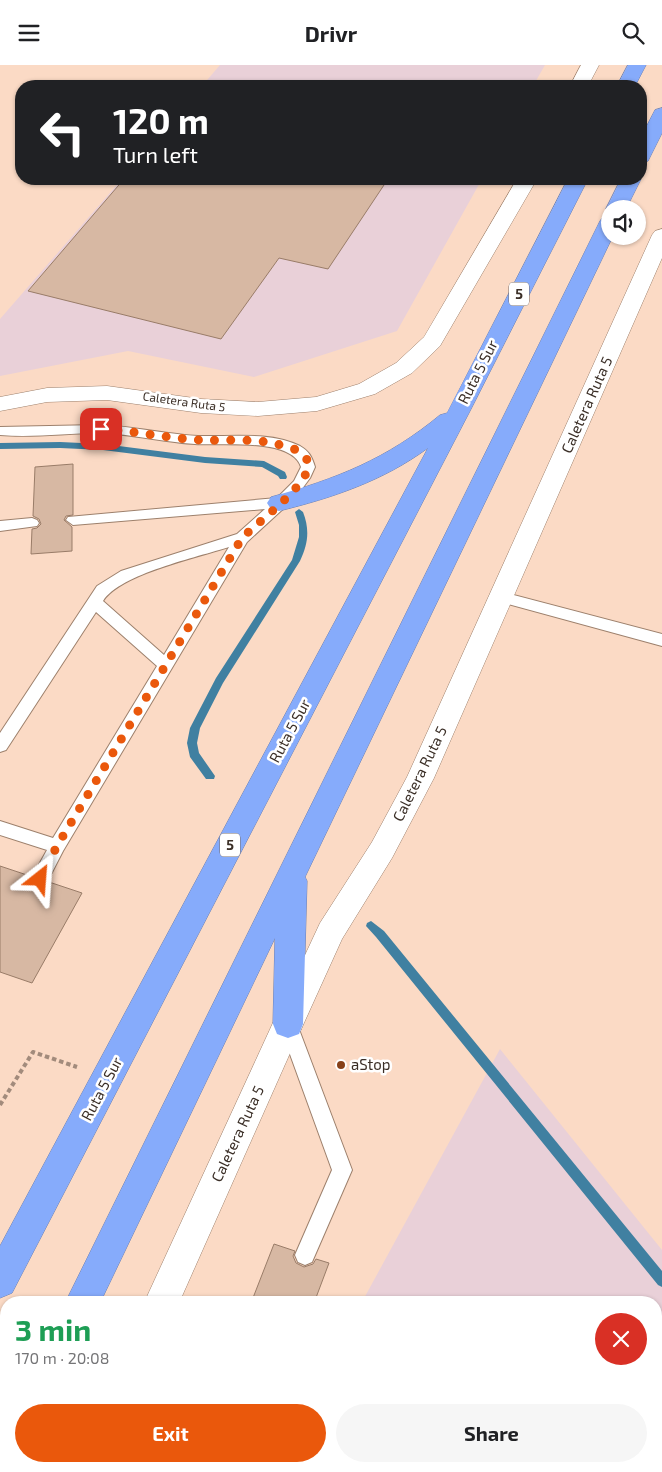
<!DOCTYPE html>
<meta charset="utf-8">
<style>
:root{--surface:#fff;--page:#f6f6f6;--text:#202124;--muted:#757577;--accent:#ea580c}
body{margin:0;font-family:"Exo 2",sans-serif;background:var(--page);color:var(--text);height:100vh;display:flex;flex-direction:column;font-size:19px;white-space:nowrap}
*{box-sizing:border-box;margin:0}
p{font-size:16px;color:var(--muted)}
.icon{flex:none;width:28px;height:28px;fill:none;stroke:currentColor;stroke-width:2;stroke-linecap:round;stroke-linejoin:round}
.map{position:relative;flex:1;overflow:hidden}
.panel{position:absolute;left:0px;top:1231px;width:662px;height:176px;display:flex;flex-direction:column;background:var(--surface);border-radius:20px 20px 0 0;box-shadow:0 1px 4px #0004}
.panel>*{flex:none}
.top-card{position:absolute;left:15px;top:15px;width:632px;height:105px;border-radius:20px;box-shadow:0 1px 4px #0004;background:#202124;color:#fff;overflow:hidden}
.tools{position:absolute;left:601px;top:135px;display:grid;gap:10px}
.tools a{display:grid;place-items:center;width:45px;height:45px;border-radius:50%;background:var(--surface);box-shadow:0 1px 4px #0004;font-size:25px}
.pin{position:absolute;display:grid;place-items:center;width:42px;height:42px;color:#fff;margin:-21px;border-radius:10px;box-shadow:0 2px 8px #0006}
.me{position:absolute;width:55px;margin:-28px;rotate:28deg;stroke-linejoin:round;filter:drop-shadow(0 0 4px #0008)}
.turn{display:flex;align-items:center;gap:18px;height:105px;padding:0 15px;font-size:22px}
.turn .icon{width:65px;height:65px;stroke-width:2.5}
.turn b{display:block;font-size:35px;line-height:42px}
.round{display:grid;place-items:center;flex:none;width:52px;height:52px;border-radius:26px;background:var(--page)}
.overview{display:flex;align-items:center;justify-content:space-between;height:85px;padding:0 15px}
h1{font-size:30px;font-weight:700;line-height:38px;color:#1e9e55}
.button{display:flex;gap:10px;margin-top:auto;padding:10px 15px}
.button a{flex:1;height:58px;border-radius:30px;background:var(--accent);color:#fff;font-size:20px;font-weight:700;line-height:58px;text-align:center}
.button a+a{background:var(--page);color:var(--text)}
header{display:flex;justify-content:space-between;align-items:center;height:65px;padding:0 15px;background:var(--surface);font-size:22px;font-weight:700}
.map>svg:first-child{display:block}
.industrial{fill:#e9d0d8}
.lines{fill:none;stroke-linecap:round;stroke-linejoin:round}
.stream{fill:#4080a1;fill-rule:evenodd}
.building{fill:#d7b8a3;stroke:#997c68}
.lane-casing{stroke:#9d806c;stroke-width:2}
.street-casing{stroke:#9d806c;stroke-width:1}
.secondary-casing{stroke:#9d806c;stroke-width:1}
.highway-casing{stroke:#6c80b1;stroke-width:1}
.path{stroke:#a28b7c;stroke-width:4;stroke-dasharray:4.5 3;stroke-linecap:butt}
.lane{fill:#fff;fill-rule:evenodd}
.street{fill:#fff;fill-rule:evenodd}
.secondary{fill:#fff;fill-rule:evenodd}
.highway{fill:#86abfb;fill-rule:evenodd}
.route{stroke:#ea580c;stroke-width:9;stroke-dasharray:0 16.2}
.poi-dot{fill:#87411a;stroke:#fff;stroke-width:2}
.labels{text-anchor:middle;stroke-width:5;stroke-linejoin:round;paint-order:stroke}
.far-street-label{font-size:12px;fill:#3b2f27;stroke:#fff}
.shield{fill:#fff;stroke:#766d68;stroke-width:1}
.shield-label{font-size:14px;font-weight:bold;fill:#3b2f27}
.street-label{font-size:15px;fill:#3b2f27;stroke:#fff}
.poi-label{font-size:15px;fill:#3b2f27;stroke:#fff;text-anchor:start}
</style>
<header><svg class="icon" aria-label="menu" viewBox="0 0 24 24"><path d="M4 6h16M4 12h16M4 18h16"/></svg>Drivr<svg class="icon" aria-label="search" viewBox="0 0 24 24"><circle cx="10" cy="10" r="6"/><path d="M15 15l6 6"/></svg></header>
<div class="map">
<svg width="662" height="1407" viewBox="0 0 662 1407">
<rect width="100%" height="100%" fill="#fbdac5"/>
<!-- industrial -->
<g class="industrial">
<polygon points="220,0 545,0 533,21 202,21"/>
<polygon points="122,114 482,114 397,266 254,312 128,286 0,311 0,254"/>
<polygon points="500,984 662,1185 662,1407 270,1407 273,1401 656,1401 656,1238 362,1237"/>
</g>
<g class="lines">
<!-- stream -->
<g class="stream">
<polygon points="60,377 103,379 205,392 264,396 285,407 287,412 286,414 280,414 278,411 262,402 205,398 103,385 60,383 0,384 0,378"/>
<path d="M299,444L303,447C310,465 308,479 300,496L223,618L200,663L197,678L199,688L215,711L214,714H206L190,692L187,678L190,663L216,613L292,495L299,472V460L295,447Z"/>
<polygon points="371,856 384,866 662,1206 662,1222 658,1220 376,872 366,861 367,858"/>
</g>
</g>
<!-- building -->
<g class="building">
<polygon points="124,114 388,114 328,204 279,193 221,274 28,226"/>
<polygon points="73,399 73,450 66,451 64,455 72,462 72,486 31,489 32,464 37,463 41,459 39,454 33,451 35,402"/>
<polygon points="0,801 30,811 29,815 32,820 39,823 47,821 49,817 82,828 32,918 0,907"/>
<polygon points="274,1179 295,1186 293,1191 296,1198 304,1202 313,1199 316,1194 329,1198 314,1238 251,1238"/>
</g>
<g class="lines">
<!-- lane casing -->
<g class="lane-casing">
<g id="lane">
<path d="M99,360C132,361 165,369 198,371C230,372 270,366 300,381C309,386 312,392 315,402L310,413L296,432L247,477L63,786L46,819L40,821L34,819L31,814L47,785L0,770V756L53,773L157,601L96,547L6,685L0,687V668L97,521L121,506L237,469L265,444L73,460L66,455L68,452L277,433L294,416L301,402C292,372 220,381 195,379C163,377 132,369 100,368C66,368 33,373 0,370V362ZM229,482L164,590L103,536C120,509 198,492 229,482Z"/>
<polygon points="32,453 37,455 39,458 37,461 0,466 0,456"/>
<polygon points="502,527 662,569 662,581 497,536 495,532 497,528"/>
<polygon points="288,951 294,953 297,959 352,1105 312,1197 305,1200 298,1197 295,1190 332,1105 279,959 282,953"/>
<polygon points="202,1401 225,1401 222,1407 200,1407"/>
</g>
</g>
<!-- street casing -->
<g class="street-casing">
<g id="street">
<polygon points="581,0 599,0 588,21 570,21"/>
<polygon points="517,114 537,114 440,281 412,308 375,329 317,346 258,351 201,348 107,335 47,337 0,346 0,332 47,323 107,321 201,334 258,337 316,332 359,319 396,298 424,272"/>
<polygon points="662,164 662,193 434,713 392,793 342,874 299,969 288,973 277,969 273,959 320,858 372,777 407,712 652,170 655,166"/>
</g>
</g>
<!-- secondary casing -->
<g class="secondary-casing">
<g id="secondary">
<polygon points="288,945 299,949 303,959 179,1238 144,1238 277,949"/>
<polygon points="66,1401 103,1401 102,1407 64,1407"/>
</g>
</g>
<!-- highway casing -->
<g class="highway-casing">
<g id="highway">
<polygon points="628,0 646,0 635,21 617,21"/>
<polygon points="662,43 662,68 648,96 641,98 641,72 655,45"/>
<path d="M568,114H588L471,344L12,1228L0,1233V1181L428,383C383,416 332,433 279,446L271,444L267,438L271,432C336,414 387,394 440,350L447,348Z"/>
<polygon points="621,114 641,114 626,144 610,144 609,148 606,144"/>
<polygon points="610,150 610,171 613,171 305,812 307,816 303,959 299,969 288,973 277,969 273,959 275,873 100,1238 65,1238 600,156 603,152"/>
<polygon points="6,1374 6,1401 21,1401 18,1407 0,1407 0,1376"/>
</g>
</g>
<!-- path -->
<polyline class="path" points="0,1040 33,987 77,1002"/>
<!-- lane -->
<use href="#lane" class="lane"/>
<!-- street -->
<use href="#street" class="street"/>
<!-- secondary -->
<use href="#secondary" class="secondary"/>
<!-- highway -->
<use href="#highway" class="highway"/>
</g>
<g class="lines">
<!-- route -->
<path class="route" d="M40,814L57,781L242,473C257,458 308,420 308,401C309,386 287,381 276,379C252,373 225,376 200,375C167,373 134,366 101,364"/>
</g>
<!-- markers -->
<circle class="poi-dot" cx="341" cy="1000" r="5"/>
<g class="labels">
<!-- far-street labels -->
<g class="far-street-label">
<text transform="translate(184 337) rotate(8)" y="4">Caletera Ruta 5</text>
</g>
<!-- shield labels -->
<g class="shield">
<rect x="509" y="217.5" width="20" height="23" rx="4"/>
<rect x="220" y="768.5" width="20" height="23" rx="4"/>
</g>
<g class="shield-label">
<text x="519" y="234">5</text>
<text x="230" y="785">5</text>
</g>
<!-- street labels -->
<g class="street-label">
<text transform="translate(478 307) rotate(-63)" y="5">Ruta 5 Sur</text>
<text transform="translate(587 340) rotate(-66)" y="5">Caletera Ruta 5</text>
<text transform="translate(290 666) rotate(-62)" y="5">Ruta 5 Sur</text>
<text transform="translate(420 709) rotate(-64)" y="5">Caletera Ruta 5</text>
<text transform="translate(102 1024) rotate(-62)" y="5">Ruta 5 Sur</text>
<text transform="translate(238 1069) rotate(-65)" y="5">Caletera Ruta 5</text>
</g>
<!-- poi labels -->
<g class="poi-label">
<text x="351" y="1005">aStop</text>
</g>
</g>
</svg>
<div class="tools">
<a><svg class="icon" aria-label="sound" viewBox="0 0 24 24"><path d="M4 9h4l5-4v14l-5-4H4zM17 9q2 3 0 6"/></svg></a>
</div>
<div class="pin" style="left:101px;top:364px;background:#d93025"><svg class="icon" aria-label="arrive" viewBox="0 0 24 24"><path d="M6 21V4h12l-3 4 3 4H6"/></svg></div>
<svg class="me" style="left:40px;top:814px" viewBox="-20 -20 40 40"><path d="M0-17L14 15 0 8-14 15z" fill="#ea580c" stroke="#fff" stroke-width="4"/></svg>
<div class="top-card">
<div class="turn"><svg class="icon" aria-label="left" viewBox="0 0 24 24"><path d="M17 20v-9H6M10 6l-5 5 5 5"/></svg><div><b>120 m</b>Turn left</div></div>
</div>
<section class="panel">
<div class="overview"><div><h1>3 min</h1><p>170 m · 20:08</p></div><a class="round" style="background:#d93025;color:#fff"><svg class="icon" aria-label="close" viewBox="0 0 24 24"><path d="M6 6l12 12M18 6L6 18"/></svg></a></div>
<div class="button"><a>Exit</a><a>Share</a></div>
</section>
</div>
